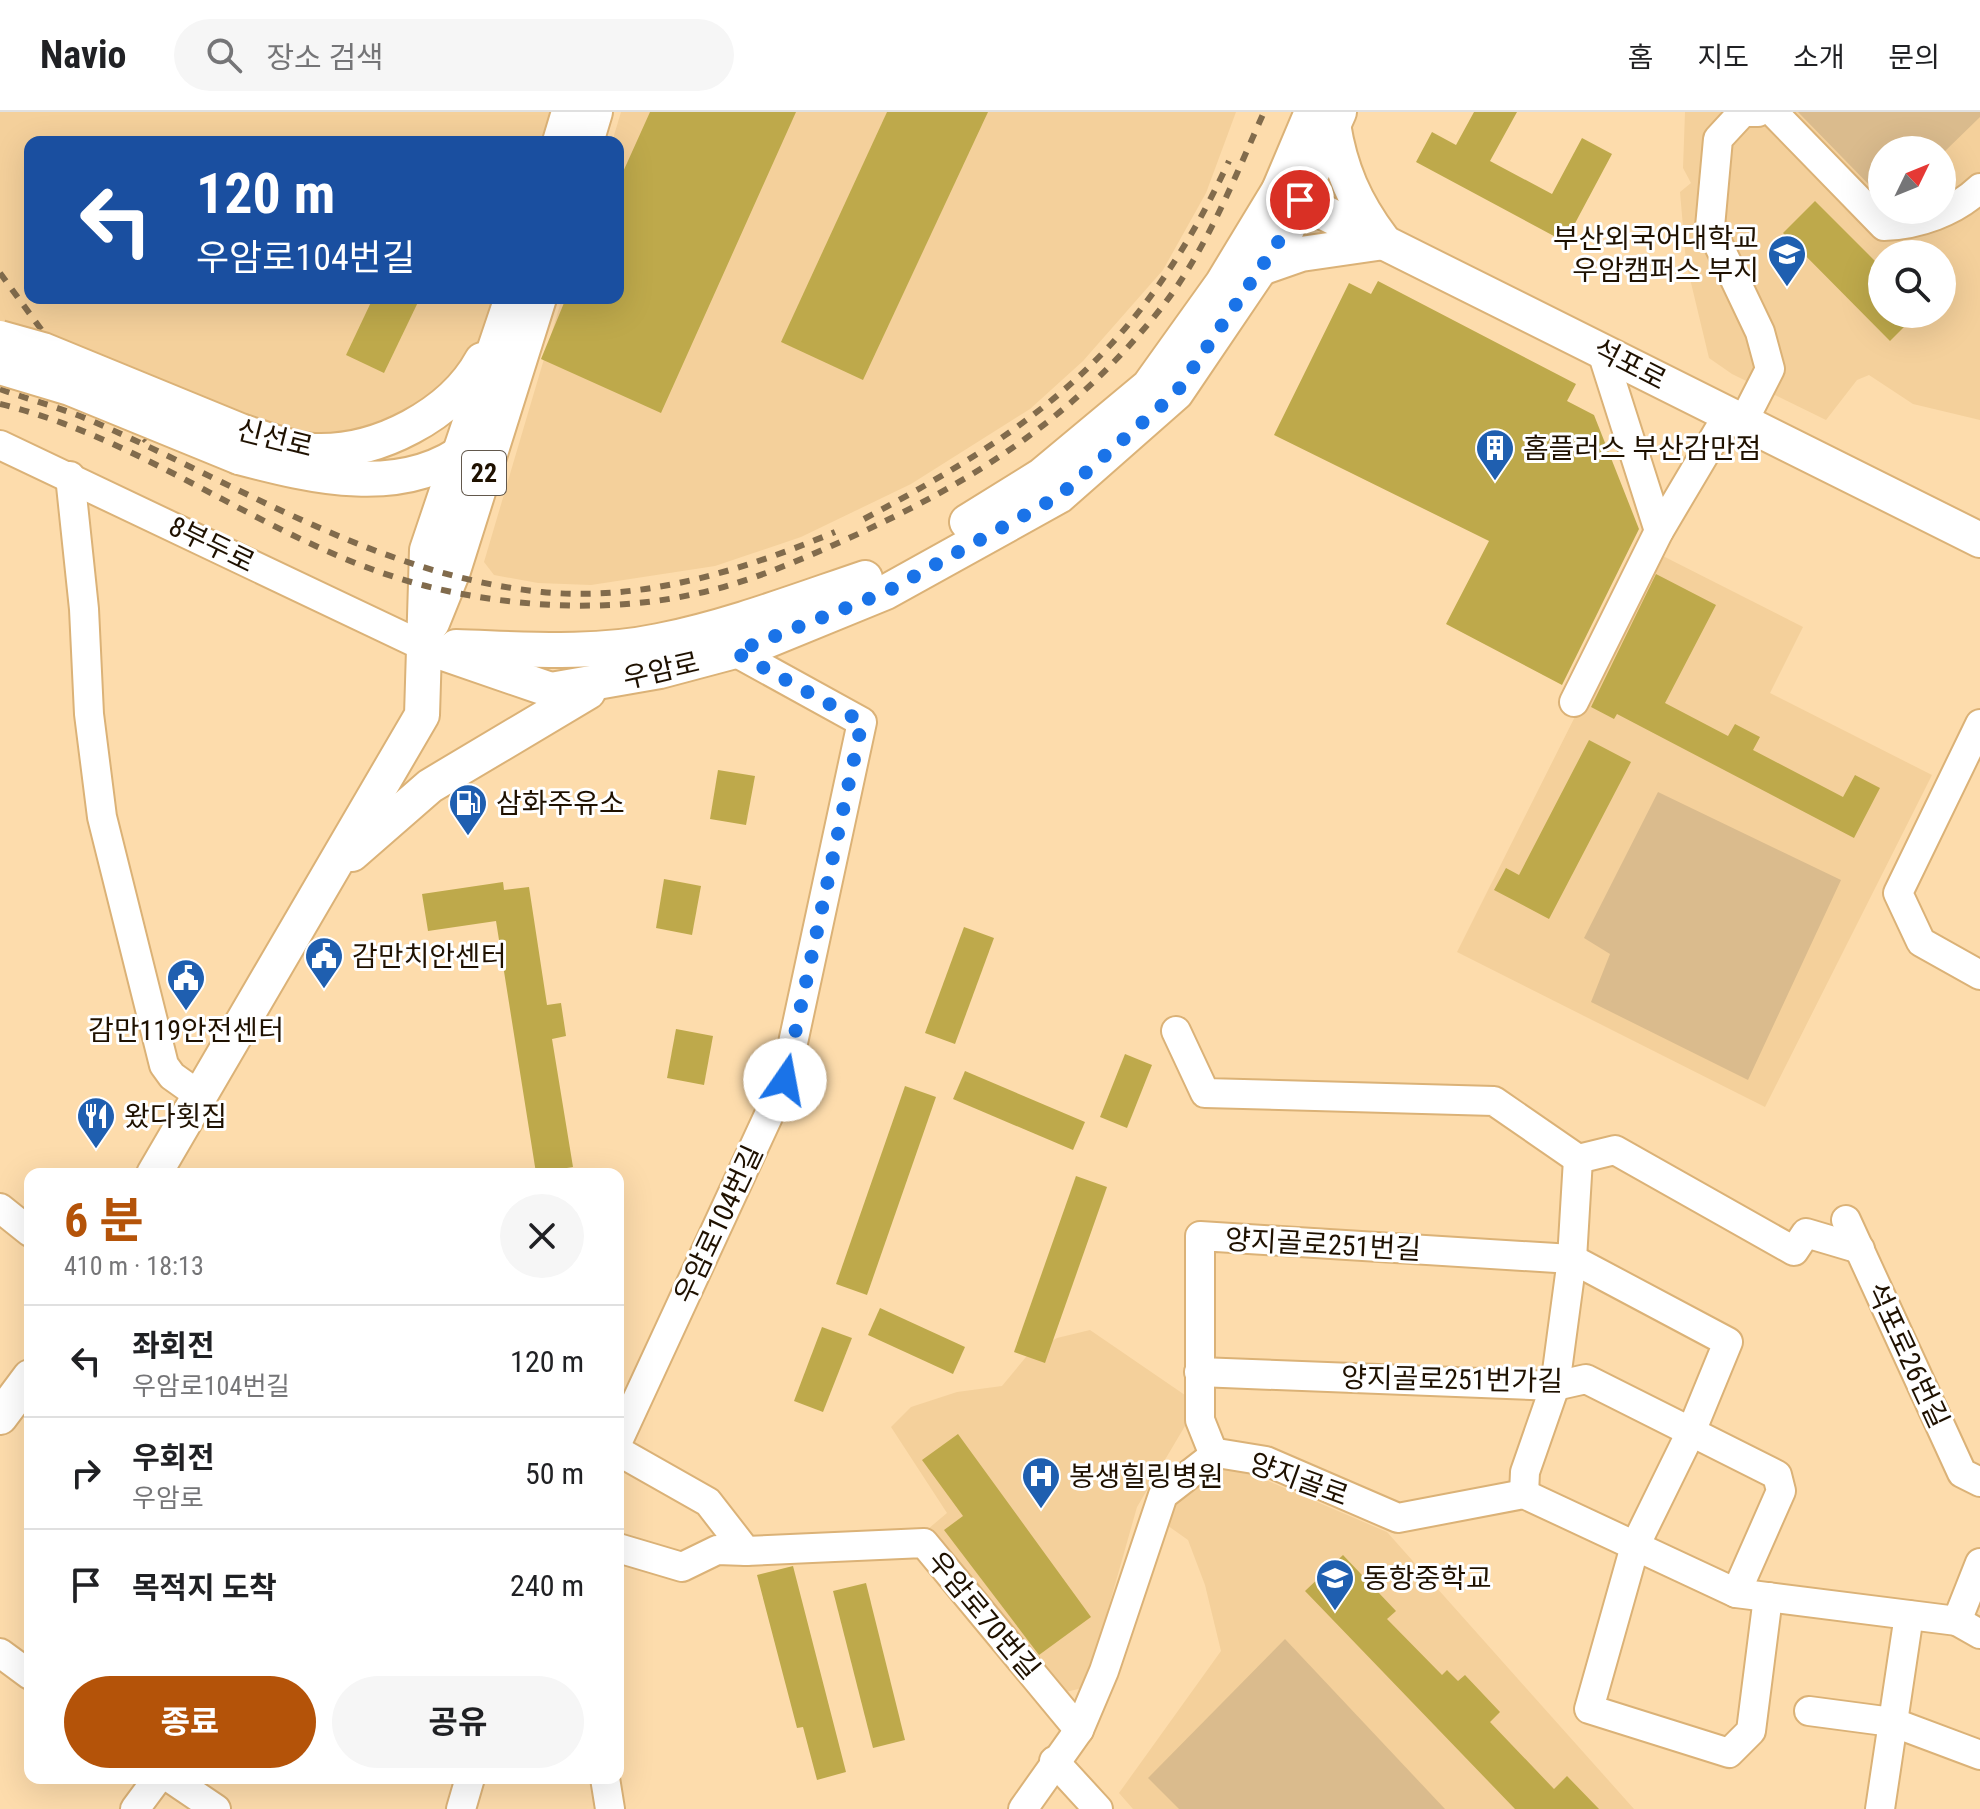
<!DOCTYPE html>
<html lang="ko">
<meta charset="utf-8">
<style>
:root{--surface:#fff;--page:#f6f6f6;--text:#202124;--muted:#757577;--line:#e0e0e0;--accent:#b45309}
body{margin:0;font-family:"Roboto Condensed","Noto Sans KR",sans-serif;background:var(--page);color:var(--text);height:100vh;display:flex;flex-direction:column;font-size:30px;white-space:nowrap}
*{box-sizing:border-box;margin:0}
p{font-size:26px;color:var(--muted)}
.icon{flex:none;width:44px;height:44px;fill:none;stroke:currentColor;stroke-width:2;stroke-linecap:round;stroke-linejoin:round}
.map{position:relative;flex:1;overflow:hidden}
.side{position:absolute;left:24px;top:1056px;width:600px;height:616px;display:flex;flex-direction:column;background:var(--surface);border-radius:16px;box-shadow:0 8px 32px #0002}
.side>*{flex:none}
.banner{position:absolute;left:24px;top:24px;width:600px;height:168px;border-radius:16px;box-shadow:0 8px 32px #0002;background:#1a4fa0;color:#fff;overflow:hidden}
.needle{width:52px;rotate:47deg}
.fabs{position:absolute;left:1868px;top:24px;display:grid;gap:16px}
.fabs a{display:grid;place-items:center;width:88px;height:88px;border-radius:50%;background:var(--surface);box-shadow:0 8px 32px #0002;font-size:40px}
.pin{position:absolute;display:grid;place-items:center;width:68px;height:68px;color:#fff;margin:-34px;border:4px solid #fff;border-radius:50%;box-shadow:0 2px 8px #0007}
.me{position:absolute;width:88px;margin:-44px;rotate:12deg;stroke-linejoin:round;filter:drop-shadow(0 0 6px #0008)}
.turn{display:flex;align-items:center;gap:28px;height:168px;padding:0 40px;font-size:36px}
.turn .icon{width:104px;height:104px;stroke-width:2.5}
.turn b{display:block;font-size:56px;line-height:68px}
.round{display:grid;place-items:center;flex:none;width:84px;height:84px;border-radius:42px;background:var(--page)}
.head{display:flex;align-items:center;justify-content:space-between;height:136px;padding:0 40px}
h1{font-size:48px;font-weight:700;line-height:60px;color:var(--accent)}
.cta{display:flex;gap:16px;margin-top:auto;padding:16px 40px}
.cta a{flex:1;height:92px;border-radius:48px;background:var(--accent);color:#fff;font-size:32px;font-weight:700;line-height:92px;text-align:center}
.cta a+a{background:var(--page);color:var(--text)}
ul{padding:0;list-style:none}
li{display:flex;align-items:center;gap:24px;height:112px;padding:0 40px;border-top:2px solid var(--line)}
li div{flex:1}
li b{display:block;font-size:30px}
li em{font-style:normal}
header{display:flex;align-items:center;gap:48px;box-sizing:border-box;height:112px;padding:0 40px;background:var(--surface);border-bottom:2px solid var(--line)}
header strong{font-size:38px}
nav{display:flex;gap:44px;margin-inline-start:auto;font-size:28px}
.search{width:560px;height:72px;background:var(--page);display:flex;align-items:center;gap:20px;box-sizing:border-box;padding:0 28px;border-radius:44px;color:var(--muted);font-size:30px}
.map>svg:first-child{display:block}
.built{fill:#f4d09b;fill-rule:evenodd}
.green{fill:#dabb8d}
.building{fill:#bea94b}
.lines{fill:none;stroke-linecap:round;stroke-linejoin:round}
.minor-casing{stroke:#dbb277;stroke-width:32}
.major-casing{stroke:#dbb277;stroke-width:38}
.minor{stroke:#fff;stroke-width:28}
.major{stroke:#fff;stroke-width:34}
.rail{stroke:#816b4c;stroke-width:6;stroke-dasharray:10 10;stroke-linecap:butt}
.major-bridge-casing{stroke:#dbb277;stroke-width:38;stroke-linecap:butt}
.major-bridge{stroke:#fff;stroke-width:34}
.route{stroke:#1a73e8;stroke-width:14;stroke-dasharray:0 25.2}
.labels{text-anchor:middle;stroke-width:6;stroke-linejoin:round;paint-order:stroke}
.shield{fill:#fff;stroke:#62584c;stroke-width:2}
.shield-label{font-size:26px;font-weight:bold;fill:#1f1100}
.poi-label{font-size:28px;fill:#1f1100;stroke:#fff;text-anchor:start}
.street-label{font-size:28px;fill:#1f1100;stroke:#fff}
</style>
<header>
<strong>Navio</strong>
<div class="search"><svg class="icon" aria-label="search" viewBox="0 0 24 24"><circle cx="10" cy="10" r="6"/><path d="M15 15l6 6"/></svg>장소 검색</div>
<nav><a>홈</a><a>지도</a><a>소개</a><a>문의</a></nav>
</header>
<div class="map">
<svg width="1980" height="1697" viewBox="0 0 1980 1697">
<rect width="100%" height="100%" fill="#fddcac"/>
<!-- built -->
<g class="built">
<polygon points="0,0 557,0 548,30 30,30 30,186 503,186 472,256 391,317 294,327 0,216"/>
<polygon points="621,0 1236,0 1206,81 1163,158 1083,249 1030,297 911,372 801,425 715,454 591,473 538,471 494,463 484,450 562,186 618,186 618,30 612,30"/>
<path d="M1685,0H1980V308L1913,292L1869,263L1857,268L1826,308L1732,262L1709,246L1686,150L1680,80L1691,71L1683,56ZM1882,38H1942V98H1882ZM1882,142H1942V202H1882Z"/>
<polygon points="1657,441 1803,515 1770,581 1932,663 1765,995 1457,840"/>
<polygon points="1090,1218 1198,1292 1137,1395 1086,1575 1066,1580 1001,1509 928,1417 947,1401 891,1315 911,1295 957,1280 1002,1274 1026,1245 1057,1226"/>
<polygon points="1231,1353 1387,1420 1634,1697 1133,1697 1119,1681 1221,1539 1205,1473 1188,1428 1164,1411 1170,1391"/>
</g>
<!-- green -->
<g class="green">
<polygon points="1798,0 1980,0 1980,5 1942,42 1942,38 1882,38 1882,86"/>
<polygon points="1658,680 1841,768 1748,968 1591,890 1610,842 1584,826"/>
<polygon points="1285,1527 1445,1697 1179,1697 1148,1666"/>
</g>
<!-- building -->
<g class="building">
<polygon points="650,0 796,0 661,301 541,247 566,186 618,186 618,71"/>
<polygon points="887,0 988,0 863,268 781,230"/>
<polygon points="1474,0 1517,0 1490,49 1552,82 1582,26 1612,42 1565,130 1416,50 1432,20 1456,33"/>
<polygon points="1815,89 1882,156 1882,202 1917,202 1890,229 1783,121"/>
<polygon points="1378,169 1576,272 1567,289 1594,303 1639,417 1562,573 1446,512 1489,429 1274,323 1349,171 1371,182"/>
<polygon points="373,186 420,186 384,261 346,243"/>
<polygon points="1656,462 1716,493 1665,591 1728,624 1735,612 1760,625 1753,638 1843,685 1855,663 1880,676 1854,726 1617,602 1614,607 1591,595"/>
<polygon points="1589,628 1631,650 1549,807 1494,778 1506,756 1519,763"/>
<polygon points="718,658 755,664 746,713 710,707"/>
<polygon points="664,767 701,774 692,823 656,816"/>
<polygon points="503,770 504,778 529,775 547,893 561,891 566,924 552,927 573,1055 536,1061 496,809 428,819 422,782"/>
<polygon points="964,815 994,826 955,932 925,921"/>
<polygon points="676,917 713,924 704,973 667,966"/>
<polygon points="1125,942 1152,953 1127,1016 1100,1005"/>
<polygon points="965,959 1085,1010 1073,1038 953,987"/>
<polygon points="905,974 936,985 867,1183 836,1172"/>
<polygon points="1076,1064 1107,1075 1045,1251 1014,1240"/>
<polygon points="880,1196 965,1235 953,1262 868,1223"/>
<polygon points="822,1215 852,1226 823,1300 794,1289"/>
<polygon points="958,1322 1091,1505 1039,1543 944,1418 963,1404 922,1348"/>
<polygon points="1343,1443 1396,1499 1387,1507 1442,1563 1447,1558 1458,1569 1465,1563 1500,1600 1490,1610 1554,1677 1567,1664 1599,1697 1515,1697 1305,1479"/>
<polygon points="793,1454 846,1660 817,1668 803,1615 797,1616 757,1463"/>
<polygon points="866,1471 905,1628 873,1636 833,1479"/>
</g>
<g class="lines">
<!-- minor casing -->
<g class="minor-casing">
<g id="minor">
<path d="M1773,0L1884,114C1918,113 1955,100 1980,76"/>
<polyline points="1601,237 1659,419"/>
<polyline points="1744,308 1770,257 1760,220 1710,115 1718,27 1743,0 1758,0"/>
<polyline points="0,333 423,534"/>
<polyline points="70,364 84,497 89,602 102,705 164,953 172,964 200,984"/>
<polyline points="1574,590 1659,419 1729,301"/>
<polyline points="1980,612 1898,781 1921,830 1980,863"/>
<polyline points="1176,919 1205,981 1494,989 1578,1047"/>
<polyline points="1578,1047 1615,1038 1794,1139 1806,1121 1860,1137"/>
<polyline points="0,1096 30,1120"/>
<polyline points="1846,1108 1962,1361 1980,1370"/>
<polyline points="1199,1260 1555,1274 1586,1267 1777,1363 1781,1379 1736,1481"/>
<polyline points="618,1329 785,968 862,610 735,540"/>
<polyline points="618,1339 708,1390 746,1439 924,1431 1079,1618"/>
<polyline points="1214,1343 1200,1308 1200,1124 1572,1147 1728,1230 1691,1320 1635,1434 1589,1597 1729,1641 1751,1619 1768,1485"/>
<polyline points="1524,1382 1525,1360 1555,1274 1572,1147 1578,1047"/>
<polyline points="618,1436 682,1455 717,1438 746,1439"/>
<polyline points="1957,1509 1980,1522"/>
<polyline points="0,1541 30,1563"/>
<polyline points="1809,1599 1892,1610 1980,1643"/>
<polyline points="1054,1649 1098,1697"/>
<polyline points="170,1666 216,1697"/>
<polyline points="605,1666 610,1697"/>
<polyline points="135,1697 158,1666"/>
<polyline points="461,1697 470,1666"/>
<polyline points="1023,1697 1079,1618 1104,1559 1163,1383 1217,1341 1266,1349 1398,1406 1524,1382 1736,1481 1957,1509 1980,1451"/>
<polyline points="1880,1697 1909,1503"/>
</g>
</g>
<!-- major casing -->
<g class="major-casing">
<g id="major">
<path d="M1333,12C1340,57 1355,91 1382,127"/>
<polyline points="560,30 569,0"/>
<polyline points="586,30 595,0"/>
<polyline points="1279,78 1980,428"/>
<polyline points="1258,157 1301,142 1384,130"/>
<path d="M243,320C266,327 292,338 315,339C378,341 452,303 482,248"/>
<path d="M239,345C312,364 403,387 469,335"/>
<polyline points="967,410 1041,364 1149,274 1222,172 1279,78 1312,0"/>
<polyline points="432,511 453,459 539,186"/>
<polyline points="423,534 551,578 660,559 754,534 886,480 1059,384 1176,281 1287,117 1339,0"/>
<path d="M456,535C523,537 592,543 659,529C729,515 797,489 865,466"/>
<polyline points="352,742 430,674 588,580"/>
<polyline points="154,1062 422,603 427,438 512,186"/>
<polyline points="0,1305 30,1265"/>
</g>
</g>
<!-- minor -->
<use href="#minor" class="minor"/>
<!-- major -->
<use href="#major" class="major"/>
<!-- rail -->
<g class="rail">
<polyline points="0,161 46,224 146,329"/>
<polyline points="0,254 62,291"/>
<path d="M0,277C30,288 62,296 92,309C240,373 378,463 542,480C643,490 744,458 835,420"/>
<path d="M0,292C151,328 275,436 426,474C509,495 606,501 690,483C745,472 796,450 847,427C975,369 1074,306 1162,195C1207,137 1234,67 1264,0"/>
<path d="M864,407C1043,312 1142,236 1229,49"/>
</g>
<!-- major-bridge casing -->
<g class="major-bridge-casing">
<g id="major-bridge">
<polyline points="0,226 43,238 243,320"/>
<polyline points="0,255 70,276 239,345"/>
</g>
</g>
<!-- major-bridge -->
<use href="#major-bridge" class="major-bridge"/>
</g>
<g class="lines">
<!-- route -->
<polyline class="route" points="785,968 862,610 735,540 886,480 1059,384 1176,281 1287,117 1300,88"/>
</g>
<!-- icons -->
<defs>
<g id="university-pin" transform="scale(2)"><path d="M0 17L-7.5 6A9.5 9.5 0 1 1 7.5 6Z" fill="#1f5fb0" stroke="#fff"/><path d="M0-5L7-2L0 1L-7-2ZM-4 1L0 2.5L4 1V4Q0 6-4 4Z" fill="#fff"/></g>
<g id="building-pin" transform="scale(2)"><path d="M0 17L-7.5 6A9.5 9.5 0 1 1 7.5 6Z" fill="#1f5fb0" stroke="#fff"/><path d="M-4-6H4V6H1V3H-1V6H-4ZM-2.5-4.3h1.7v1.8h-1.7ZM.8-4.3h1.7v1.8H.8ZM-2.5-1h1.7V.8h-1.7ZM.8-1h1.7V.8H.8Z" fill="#fff"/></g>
<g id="fuel-pin" transform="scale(2)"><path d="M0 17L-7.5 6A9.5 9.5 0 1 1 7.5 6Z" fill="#1f5fb0" stroke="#fff"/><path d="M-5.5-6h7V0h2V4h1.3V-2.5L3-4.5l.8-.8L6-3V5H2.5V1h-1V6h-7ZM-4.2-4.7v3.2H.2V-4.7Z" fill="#fff"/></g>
<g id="civic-pin" transform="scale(2)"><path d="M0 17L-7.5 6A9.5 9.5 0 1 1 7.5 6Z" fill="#1f5fb0" stroke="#fff"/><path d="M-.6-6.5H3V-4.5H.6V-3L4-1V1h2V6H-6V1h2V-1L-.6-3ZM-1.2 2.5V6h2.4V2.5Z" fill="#fff"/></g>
<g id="restaurant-pin" transform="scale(2)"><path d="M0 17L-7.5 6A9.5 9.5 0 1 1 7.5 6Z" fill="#1f5fb0" stroke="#fff"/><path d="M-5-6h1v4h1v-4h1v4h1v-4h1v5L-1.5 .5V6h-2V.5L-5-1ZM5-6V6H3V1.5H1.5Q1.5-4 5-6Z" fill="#fff"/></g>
<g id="hospital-pin" transform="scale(2)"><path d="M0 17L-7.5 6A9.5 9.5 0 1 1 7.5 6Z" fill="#1f5fb0" stroke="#fff"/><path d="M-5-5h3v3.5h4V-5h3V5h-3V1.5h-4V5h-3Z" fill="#fff"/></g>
<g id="school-pin" transform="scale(2)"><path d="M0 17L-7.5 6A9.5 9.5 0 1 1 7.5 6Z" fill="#1f5fb0" stroke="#fff"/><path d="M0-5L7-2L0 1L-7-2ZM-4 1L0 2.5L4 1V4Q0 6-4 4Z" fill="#fff"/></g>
</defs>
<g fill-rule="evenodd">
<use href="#university-pin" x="1787" y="142"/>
<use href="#building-pin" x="1495" y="336"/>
<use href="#fuel-pin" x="468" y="691"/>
<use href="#civic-pin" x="324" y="844"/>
<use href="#civic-pin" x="186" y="866"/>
<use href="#restaurant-pin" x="96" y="1004"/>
<use href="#hospital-pin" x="1041" y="1364"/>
<use href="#school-pin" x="1335" y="1466"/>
</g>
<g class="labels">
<!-- shield labels -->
<rect class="shield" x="462" y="339" width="44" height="44" rx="6"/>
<g class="shield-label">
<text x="484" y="370">22</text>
</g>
<!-- poi labels -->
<g class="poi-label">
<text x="1759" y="136" text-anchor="end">부산외국어대학교<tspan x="1759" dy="32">우암캠퍼스 부지</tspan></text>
<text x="1523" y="346">홈플러스 부산감만점</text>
<text x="496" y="701">삼화주유소</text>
<text x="352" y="854">감만치안센터</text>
<text x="186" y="928" text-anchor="middle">감만119안전센터</text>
<text x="124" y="1014">왔다횟집</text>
<text x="1069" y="1374">봉생힐링병원</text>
<text x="1363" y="1476">동항중학교</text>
</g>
<!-- street labels -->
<g class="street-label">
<text transform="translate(1630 252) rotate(27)" y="10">석포로</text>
<text transform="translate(275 326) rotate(14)" y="10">신선로</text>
<text transform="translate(212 432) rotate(26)" y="10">8부두로</text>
<text transform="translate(661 558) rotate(-13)" y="10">우암로</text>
<text transform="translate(718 1112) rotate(-65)" y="10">우암로104번길</text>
<text transform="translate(1323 1132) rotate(3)" y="10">양지골로251번길</text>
<text transform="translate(1908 1243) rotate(65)" y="10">석포로26번길</text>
<text transform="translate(1452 1267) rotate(1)" y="10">양지골로251번가길</text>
<text transform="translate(1299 1367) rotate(20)" y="10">양지골로</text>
<text transform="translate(984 1503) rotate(50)" y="10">우암로70번길</text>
</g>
</g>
</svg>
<div class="fabs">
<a><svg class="needle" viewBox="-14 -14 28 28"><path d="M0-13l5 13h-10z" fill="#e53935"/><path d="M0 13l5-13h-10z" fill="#757577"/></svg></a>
<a><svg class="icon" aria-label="search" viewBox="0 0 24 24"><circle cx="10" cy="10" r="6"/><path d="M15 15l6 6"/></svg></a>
</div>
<div class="pin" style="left:1300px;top:88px;background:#d93025"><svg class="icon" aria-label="arrive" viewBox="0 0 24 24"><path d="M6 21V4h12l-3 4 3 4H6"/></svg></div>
<svg class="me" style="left:785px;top:968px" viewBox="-20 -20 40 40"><circle r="19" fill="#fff"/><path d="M0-13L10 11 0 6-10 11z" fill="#1a73e8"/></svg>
<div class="banner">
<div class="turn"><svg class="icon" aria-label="left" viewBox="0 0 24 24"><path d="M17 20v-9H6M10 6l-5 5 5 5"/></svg><div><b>120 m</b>우암로104번길</div></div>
</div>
<section class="side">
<div class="head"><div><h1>6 분</h1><p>410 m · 18:13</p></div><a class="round"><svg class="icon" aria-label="close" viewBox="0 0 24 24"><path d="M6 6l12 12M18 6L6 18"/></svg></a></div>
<ul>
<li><svg class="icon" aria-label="left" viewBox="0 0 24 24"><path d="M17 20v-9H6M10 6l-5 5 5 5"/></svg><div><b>좌회전</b><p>우암로104번길</p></div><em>120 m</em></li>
<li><svg class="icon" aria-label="right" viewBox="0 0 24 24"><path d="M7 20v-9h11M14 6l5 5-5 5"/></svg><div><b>우회전</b><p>우암로</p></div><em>50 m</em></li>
<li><svg class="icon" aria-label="arrive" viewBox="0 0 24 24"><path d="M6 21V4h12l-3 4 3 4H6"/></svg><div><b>목적지 도착</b></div><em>240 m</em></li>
</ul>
<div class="cta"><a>종료</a><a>공유</a></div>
</section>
</div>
